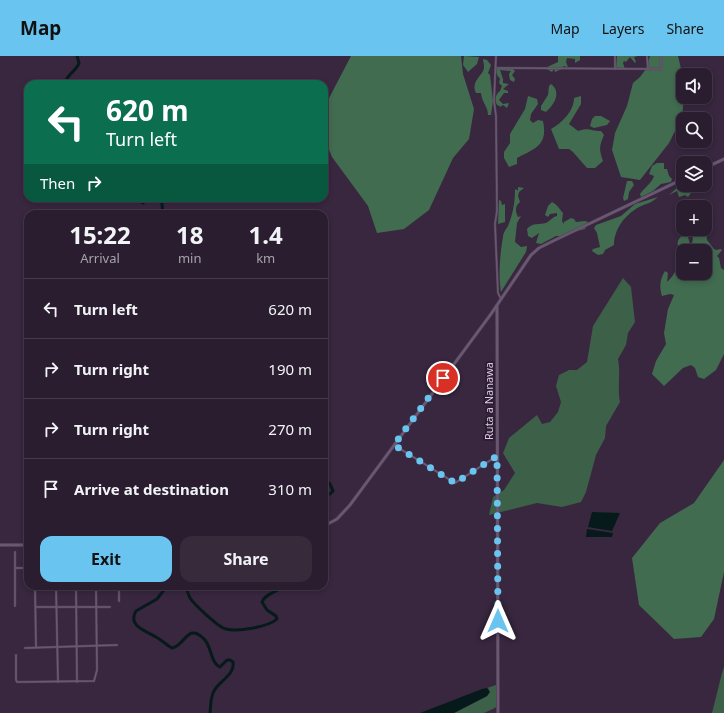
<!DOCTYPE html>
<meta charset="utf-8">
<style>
:root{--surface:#2a1d2f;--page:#362a3b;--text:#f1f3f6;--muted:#a5a2aa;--line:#463b4b;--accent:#69c4f0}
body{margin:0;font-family:"Noto Sans",sans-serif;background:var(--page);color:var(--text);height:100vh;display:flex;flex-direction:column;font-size:15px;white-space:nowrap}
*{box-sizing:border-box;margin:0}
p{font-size:13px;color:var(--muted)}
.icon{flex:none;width:22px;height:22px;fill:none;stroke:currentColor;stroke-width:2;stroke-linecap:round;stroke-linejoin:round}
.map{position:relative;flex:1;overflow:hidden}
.sheet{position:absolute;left:24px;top:154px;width:304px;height:380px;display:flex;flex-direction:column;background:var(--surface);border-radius:12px;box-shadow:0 2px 6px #0003,0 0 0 1px var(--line)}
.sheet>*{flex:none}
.top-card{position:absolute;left:24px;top:24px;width:304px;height:122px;border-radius:12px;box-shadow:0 2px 6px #0003,0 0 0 1px var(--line);background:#0b6e4f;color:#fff;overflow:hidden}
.fabs{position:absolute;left:676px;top:12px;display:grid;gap:8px}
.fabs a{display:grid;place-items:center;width:36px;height:36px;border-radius:8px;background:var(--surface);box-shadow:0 2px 6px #0003,0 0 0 1px var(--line);font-size:20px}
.pin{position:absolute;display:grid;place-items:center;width:34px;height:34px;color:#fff;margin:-17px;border:2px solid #fff;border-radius:50%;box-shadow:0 1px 4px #0007}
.me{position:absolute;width:44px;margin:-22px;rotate:0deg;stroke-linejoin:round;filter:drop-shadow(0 0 3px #0008)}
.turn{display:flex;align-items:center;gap:14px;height:84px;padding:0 16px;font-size:18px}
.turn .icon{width:52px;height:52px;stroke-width:2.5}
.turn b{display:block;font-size:28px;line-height:34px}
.then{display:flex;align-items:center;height:38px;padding:0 16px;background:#0003;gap:8px;font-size:15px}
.eta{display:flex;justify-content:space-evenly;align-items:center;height:68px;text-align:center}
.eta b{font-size:24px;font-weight:700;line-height:28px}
.primary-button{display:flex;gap:8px;margin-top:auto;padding:8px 16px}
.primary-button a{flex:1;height:46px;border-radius:12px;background:var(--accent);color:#111;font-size:16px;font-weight:700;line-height:46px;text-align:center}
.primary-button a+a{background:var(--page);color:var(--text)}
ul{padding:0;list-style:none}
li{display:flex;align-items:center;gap:12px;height:60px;padding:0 16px;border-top:1px solid var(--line)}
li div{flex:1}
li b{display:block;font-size:15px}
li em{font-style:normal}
header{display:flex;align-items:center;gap:24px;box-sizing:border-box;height:56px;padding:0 20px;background:var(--accent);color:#111}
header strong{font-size:19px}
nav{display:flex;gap:22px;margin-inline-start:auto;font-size:14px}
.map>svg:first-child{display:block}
.green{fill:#3c6048}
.forest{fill:#416c50;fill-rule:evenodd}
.water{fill:#061a1c}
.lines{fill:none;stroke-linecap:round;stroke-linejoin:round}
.river{stroke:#061a1c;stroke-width:3}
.minor-casing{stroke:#534458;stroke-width:2.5}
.tertiary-casing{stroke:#534458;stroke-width:3.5}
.minor{stroke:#6a5772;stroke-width:1.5}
.tertiary{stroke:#6a5772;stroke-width:2.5}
.route{stroke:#69c4f0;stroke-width:7;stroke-dasharray:0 12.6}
.labels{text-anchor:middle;stroke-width:4;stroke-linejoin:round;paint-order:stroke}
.street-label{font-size:11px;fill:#d8cddc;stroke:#2e1d34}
</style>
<header>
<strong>Map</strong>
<nav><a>Map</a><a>Layers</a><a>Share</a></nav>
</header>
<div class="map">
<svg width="724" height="657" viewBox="0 0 724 657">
<rect width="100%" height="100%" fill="#38273f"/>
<!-- green -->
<g class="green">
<path d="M623,222L631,231L635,266L628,277L626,289L618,303C621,319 617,330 620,346L606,370L605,382L596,399L586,436L581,446L562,451L537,447L489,459L493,441L504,434L515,417L503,397L509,382L537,359L542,368L550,366L558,356L561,346L556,330L559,319L569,314H577L587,306L593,270Z"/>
<polygon points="724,611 724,657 712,657 722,617"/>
<polygon points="496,629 496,651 495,652 484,657 454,657 487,640 489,633 487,632"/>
</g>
<!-- forest -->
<g class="forest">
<polygon points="351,0 461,0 463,18 474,53 469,83 453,102 429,154 404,173 377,177 368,150 332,101 325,84 325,60 327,46"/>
<polygon points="464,0 479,1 477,8 468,16 463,9"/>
<polygon points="558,0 580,0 580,4 575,7 575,3 567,2 566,6 568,11 563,10 564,12 555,16 554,13 552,16 545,12 558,6"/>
<polygon points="617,0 638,0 634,1 636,6 635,7 630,1 626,6 624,5 623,7 625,13 619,14 616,12"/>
<polygon points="650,0 678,0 683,21 683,41 684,41 682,61 669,87 640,124 621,121 612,94 615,77 627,50 633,27 640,21 646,13"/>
<path d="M483,3L487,4L491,9L488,17L490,19L493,45L491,59H488C488,50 482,47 481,37H476C470,24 485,19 484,10C484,7 483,6 483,3Z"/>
<path d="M496,12L513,13L515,15L512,19L515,23L514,26L510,24L509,18L511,15L500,14L503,23V27L509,28L503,33L508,35V37H504L499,44L503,48L509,47L507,52L503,49L500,51L499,49L498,50C494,46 495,38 500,35L502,30L499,27L500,22C497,21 496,15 496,12Z"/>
<path d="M551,28C562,36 554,49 546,56L541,54V50L548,39L549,30Z"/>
<path d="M528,40L537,43L538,48L531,58L530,64L533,67L538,64L543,65C548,89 536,92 517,102V108L509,111L504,102V96L510,87V78L525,53Z"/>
<path d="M581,40V48L569,68L578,75C589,71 590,75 601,75L604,79C599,91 599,93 603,105L595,112H587L573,96L569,93H559L551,73C562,67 574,55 574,42Z"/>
<polygon points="595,60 601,60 610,65 607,69 594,72 590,70 592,63"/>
<path d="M657,107H664V113H667L669,120L672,123L671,126L661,128L653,135L641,141L640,138C645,131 652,127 654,120L649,118L652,110Z"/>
<polygon points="627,125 632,125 634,129 629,136 628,143 624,145 623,142"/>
<polygon points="683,130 686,133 686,134 691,137 688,141 685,139 679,141 677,135 669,139 678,131"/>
<path d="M518,131L524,132L519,136L518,140L520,146C515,150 515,155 518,161L521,160L517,167L515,186L521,191L527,190L526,196L501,236C498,220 500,198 503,181C503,177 506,173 508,170C513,158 515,146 515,134L516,133L518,135Z"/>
<path d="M658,141C650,148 647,147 639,151C625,159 614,173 614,189L605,194L603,198L598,199L592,195L593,193L600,191L597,177L594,172L596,169L621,160L635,148Z"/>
<polygon points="499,144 501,145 502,149 505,148 505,166 498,168"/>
<path d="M552,146C558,149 559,153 563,157L562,165L564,168V166L571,162L574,163L576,166L585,165L588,166L585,173L573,176L565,180H556L541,188L536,187L539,177L532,182L528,180L527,173C533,166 539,169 546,167C550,165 552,161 557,160V157L550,158L548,161L545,159L548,150Z"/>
<path d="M705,165L707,184L714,193L716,194L721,193L722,194L717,200L719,202L721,212L724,214V298L716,314L704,323L698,321L695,312L691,309L683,312L664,330L652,318L656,305L666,288L664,277L668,253L674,239L670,238L662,240C659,231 660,223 665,215L668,217L667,226C674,220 678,211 679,202L677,199L680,195C677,189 676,184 682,180L688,181L690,188L692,187L693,182L688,175L690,174L693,175V173H705ZM683,195H705V217H683Z"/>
<polygon points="724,404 724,516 714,563 701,581 674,583 639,549 632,502 660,467 694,447"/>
</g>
<!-- water -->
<g class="water">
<polygon points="592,456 620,457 612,475 588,471"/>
<polygon points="587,473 613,477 612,481 586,481"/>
<polygon points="487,632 490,636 487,640 454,657 420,657 482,633"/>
</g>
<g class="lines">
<!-- river -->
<g class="river">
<path d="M65,28C66,18 76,16 79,7L77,0"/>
<polyline points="136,142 143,147 147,142"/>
<polyline points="163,158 162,148 163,142"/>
<polyline points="324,423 330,428 333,435 330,438 324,438"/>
<path d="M167,530L157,543L136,555C127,570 146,575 156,581C162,584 166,589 172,592C185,590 187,567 203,582C212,589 210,607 220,611L227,604H230L233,606C235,619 219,625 214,635C210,642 211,649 210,657"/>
<path d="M186,530C187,534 188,538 190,542C194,548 219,572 226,573C238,576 268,571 277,563L276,560L267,554L262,546C266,537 277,536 284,530"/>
</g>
<!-- minor casing -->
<g class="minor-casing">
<g id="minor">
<polyline points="496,0 494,45 496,60 497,155 495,168 498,237 501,243"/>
<polyline points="615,0 615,13"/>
<polyline points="647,0 648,13"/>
<polyline points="497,12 661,13 661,0"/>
<polyline points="394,389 455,427 497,400"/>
<polyline points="15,512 28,512"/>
<polyline points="35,530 36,591"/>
<polyline points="56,530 58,626"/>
<polyline points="76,530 77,626"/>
<polyline points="119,530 119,545"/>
<polyline points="15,550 15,496"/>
<polyline points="36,551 110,551"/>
<polyline points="25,592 117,589"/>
<polyline points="16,599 16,624 17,626 94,625 97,614 96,530"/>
</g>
</g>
<!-- tertiary casing -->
<g class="tertiary-casing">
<g id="tertiary">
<polyline points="705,112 724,103"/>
<polyline points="497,250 498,657"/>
<polyline points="324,470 337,463 350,449 491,258 531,199 539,192 553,185 683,123"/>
<polyline points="0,489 28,489"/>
</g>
</g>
<!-- minor -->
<use href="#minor" class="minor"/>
<!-- tertiary -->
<use href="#tertiary" class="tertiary"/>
</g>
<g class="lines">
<!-- route -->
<polyline class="route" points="443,322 394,389 455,427 497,400 498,565"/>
</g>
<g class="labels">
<!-- street labels -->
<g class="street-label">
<text transform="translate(489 345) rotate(-90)" y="4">Ruta a Nanawa</text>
</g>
</g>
</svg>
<div class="fabs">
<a><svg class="icon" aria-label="sound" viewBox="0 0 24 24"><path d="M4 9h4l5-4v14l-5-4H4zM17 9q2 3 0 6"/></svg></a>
<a><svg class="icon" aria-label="search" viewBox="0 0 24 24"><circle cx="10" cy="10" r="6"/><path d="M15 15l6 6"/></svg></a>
<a><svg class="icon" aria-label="layers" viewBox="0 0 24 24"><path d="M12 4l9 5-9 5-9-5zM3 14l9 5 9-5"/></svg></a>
<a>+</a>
<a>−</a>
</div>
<div class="pin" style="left:443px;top:322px;background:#d93025"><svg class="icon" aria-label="arrive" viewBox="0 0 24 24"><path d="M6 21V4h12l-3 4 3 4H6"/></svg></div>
<svg class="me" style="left:498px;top:565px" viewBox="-20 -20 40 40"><path d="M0-17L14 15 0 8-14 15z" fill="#69c4f0" stroke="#fff" stroke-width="4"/></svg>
<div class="top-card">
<div class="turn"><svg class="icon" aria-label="left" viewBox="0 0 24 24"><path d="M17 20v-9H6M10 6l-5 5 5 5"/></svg><div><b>620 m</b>Turn left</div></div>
<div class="then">Then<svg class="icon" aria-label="right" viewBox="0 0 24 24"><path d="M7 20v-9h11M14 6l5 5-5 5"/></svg></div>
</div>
<section class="sheet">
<div class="eta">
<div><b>15:22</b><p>Arrival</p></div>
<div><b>18</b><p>min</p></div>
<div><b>1.4</b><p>km</p></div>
</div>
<ul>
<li><svg class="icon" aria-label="left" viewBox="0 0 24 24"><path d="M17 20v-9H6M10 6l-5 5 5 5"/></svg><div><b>Turn left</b></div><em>620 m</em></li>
<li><svg class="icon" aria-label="right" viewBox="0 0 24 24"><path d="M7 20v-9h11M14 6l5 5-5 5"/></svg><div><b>Turn right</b></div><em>190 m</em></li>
<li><svg class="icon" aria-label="right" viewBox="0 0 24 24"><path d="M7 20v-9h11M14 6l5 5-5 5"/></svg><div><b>Turn right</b></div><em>270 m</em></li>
<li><svg class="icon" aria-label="arrive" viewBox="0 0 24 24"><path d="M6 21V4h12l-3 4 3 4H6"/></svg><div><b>Arrive at destination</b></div><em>310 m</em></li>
</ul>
<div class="primary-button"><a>Exit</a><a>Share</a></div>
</section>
</div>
